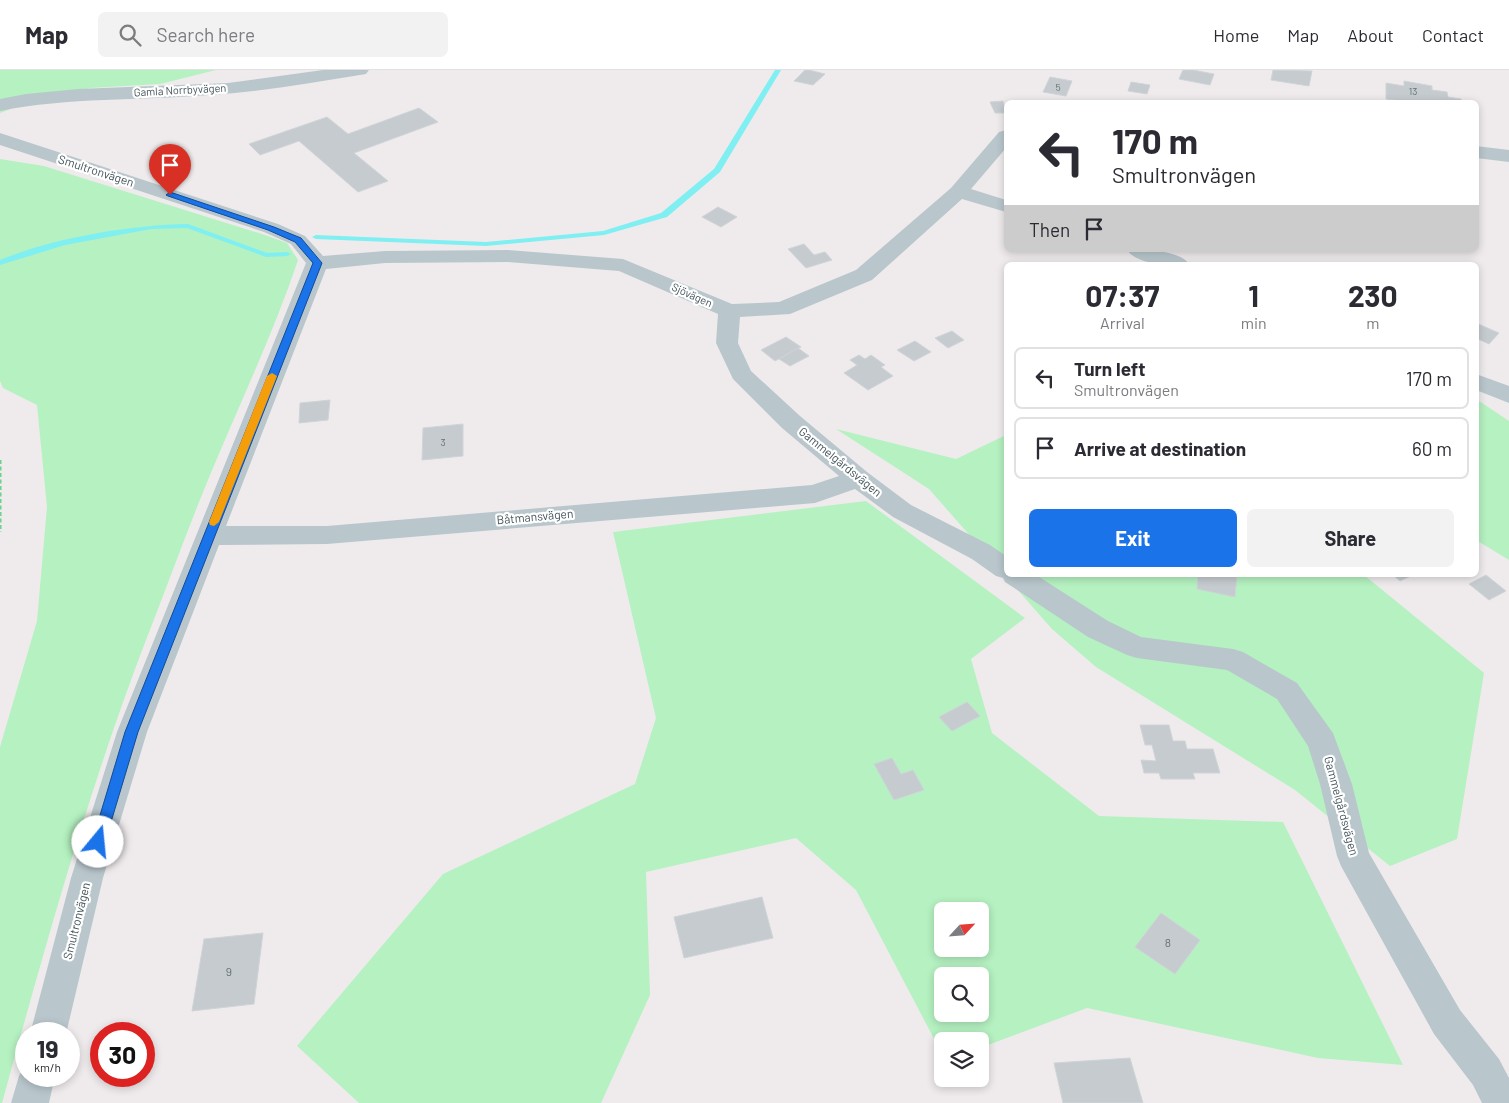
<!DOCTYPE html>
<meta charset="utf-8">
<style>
:root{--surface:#fff;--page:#f2f2f3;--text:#2b2b33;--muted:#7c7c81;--line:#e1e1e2;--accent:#1a73e8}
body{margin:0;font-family:Barlow,sans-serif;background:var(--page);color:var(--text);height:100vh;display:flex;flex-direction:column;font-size:19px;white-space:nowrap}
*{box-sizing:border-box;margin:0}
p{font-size:16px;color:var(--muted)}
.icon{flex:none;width:28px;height:28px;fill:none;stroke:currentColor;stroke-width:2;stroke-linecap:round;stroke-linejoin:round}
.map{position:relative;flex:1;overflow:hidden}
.panel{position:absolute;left:1004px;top:192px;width:475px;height:315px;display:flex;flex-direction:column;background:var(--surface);border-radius:8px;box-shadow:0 2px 8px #0003}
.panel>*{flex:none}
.top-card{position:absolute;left:1004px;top:30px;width:475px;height:152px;border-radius:8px;box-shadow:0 2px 8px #0003;background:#fff;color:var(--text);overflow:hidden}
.needle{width:32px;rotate:64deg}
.buttons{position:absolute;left:934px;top:832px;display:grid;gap:10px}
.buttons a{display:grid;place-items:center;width:55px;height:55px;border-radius:8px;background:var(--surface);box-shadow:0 2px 8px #0003;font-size:25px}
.speed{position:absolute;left:15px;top:952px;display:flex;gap:10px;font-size:25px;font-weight:700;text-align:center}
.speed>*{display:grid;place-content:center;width:65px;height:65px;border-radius:50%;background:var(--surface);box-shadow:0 2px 8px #0003;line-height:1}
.speed small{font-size:12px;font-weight:400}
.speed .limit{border:8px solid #d22;background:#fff;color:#111}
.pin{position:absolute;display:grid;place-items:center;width:42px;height:42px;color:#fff;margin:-51px -21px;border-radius:50% 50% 50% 0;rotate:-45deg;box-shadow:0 0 5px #0007}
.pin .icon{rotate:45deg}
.me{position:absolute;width:55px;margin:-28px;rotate:17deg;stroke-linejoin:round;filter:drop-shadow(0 0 4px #0008)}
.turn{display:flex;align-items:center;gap:18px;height:105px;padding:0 25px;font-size:22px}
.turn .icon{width:65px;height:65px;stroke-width:2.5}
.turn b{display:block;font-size:35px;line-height:42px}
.then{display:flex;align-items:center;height:48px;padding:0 25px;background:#0003;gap:10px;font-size:19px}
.eta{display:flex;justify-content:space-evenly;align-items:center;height:85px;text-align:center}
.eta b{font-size:30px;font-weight:700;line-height:35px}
.button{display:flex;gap:10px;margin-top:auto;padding:10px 25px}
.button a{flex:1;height:58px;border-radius:8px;background:var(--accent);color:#fff;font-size:20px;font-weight:700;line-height:58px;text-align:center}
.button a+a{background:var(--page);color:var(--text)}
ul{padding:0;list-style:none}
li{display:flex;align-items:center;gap:15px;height:62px;margin:0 10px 8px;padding:0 15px;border:2px solid var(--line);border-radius:8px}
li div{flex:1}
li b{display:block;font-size:19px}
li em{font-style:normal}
header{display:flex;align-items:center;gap:30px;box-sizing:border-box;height:70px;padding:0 25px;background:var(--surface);border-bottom:1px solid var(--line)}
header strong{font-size:24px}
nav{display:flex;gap:28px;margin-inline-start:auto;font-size:18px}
.search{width:350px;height:45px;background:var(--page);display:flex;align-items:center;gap:12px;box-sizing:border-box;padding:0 18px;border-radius:8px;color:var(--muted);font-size:19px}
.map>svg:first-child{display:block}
.green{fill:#b5f1c1;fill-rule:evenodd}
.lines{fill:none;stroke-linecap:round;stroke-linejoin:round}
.stream{fill:#7feff2;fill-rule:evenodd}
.building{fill:#c5cbcf;stroke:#cfd4d8}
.path{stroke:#6bd18c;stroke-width:3;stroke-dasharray:4 2.5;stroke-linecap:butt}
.street{fill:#b9c7cd;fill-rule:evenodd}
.route{fill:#1a73e8;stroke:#114b97}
.slow{fill:#f59e0b}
.labels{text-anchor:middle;stroke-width:4.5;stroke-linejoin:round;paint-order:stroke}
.number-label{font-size:10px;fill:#647277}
.far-street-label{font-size:11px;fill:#43545a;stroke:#fff}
.street-label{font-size:12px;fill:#43545a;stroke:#fff}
.near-number-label{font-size:12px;fill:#647277}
</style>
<header>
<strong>Map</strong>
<div class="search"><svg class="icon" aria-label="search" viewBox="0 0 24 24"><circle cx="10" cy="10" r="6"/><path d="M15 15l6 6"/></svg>Search here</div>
<nav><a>Home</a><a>Map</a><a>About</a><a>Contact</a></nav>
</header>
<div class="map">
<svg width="1509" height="1033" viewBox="0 0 1509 1033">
<rect width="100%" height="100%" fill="#efebec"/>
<!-- green -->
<g class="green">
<polygon points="0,0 216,0 160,14 90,18 21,35 0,43"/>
<path d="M0,89L44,96L262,164L287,173L298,190C273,265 238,337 208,410C186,463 167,517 146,570C88,721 45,877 2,1033H0V677L37,551L47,437L37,335L3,318L0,311Z"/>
<polygon points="1476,329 1509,351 1509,490 1476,470"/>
<polygon points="836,359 956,389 1006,365 1006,505 1364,505 1484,603 1457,769 1390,796 1295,720 1096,597 1052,559 929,419"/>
<path d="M866,431L1025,548L971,589L992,663L1099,746L1283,752L1403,995L1318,988L1087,938L980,978V971H942V984L856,820L796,768L646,802L650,925L601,1033H359L297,976L443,804L635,714L656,648L613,462ZM942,841H980V879H942ZM942,906H980V944H942Z"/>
</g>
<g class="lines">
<!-- stream -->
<g class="stream">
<polygon points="775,0 781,0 720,102 667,147 604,165 486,176 316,169 312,167 316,165 486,172 603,161 661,143 714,99"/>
<path d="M188,154L267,183L287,182L291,184L287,186L266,187L187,158L151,159L65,175L0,195V190C53,168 130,155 188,154Z"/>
</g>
</g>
<!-- building -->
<g class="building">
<polygon points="805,0 809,0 825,4 813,15 794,11"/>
<polygon points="1183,0 1193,0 1214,4 1210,15 1179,9"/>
<polygon points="1273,0 1312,1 1309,16 1271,10"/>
<polygon points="1050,7 1072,11 1066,26 1043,22"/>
<polygon points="1404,11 1432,16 1432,20 1447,22 1448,27 1461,29 1461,32 1408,32 1386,29 1386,13 1404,16"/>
<polygon points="1131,12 1150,15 1147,24 1128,21"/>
<polygon points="1003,31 1006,43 995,43 990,32"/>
<polygon points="419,38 438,52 354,83 388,111 358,122 299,71 260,85 249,74 327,47 348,64"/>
<polygon points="718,137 737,147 721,157 702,147"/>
<polygon points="804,174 814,185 825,182 832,190 806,198 788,179"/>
<polygon points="1476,253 1499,263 1489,274 1476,268"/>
<polygon points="952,261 964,270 948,278 935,268"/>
<polygon points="786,267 801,277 775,291 761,280"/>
<polygon points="915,271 931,282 914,291 897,280"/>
<polygon points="798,278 809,286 790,296 779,289"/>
<polygon points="859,285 865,289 871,285 885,295 881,297 893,306 868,320 844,303 857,295 850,290"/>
<polygon points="330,330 328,350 299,353 300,333"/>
<polygon points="463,354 463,386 422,390 423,358"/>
<polygon points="1198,505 1237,505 1235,527 1197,519"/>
<polygon points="1393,505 1413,505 1400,511"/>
<polygon points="1486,505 1506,521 1489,530 1469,514"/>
<polygon points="967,632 980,646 952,661 939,647"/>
<polygon points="1140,655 1169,655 1173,671 1185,671 1187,679 1213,679 1220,703 1193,703 1195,709 1161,709 1159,703 1144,703 1141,690 1156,691 1152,675 1145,675"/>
<polygon points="892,688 901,704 913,700 924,720 894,730 874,694"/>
<polygon points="762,827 773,868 684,888 674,847"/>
<polygon points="1161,843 1200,870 1175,904 1135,877"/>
<polygon points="263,863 254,934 192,941 204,869"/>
<polygon points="1130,988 1143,1033 1063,1033 1054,993"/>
</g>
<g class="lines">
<!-- path -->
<polyline class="path" points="0,390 0,462"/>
<!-- street -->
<g class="street">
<path d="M323,0H369L366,4L360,5C310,13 260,22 209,25C139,31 69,27 0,41V29L26,24L78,19L228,13Z"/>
<path d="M1006,60V78L971,119L1006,130V142L962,129L872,210L790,244L740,247L738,273L751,301L800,346L867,402L911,435L990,475L1006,486V505H1036L1108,551L1141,567L1233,579L1243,582L1297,613L1333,663L1352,714L1369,783L1460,940L1499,989L1509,1008V1033H1482L1473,1015L1434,964L1341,796L1337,786L1320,714L1308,676L1277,629L1227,600L1137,588L1127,585L1088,567L1005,512L1003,508L996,506L972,489L893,447L855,419L815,433L327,474L219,475L147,662L103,808L66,964H30L71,808L117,662L306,193L291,174L264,162L0,75V63L278,154L305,166L323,186L385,181L508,180L623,189L732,234L779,232L856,200L951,118L999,62ZM508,192L619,201L718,244L716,273L733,309L782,358L839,406L812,415L327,456H226L326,199L385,193Z"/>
<polygon points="1476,76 1509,80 1509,92 1476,88"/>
<path d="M1127,180C1145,180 1179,179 1190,195C1172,195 1138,196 1127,180Z"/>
<polygon points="1476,304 1509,316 1509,333 1476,320"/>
<polygon points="26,992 26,1006 55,1006 49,1033 11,1033 19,1006"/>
</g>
</g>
<!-- route -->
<polygon class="route" points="170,122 274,157 301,168 322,193 138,662 105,772 103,776 98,778 94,776 92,772 125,662 313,193 295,172 268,160 168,126 166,125"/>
<!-- slow -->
<polygon class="slow" points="272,303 277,306 219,452 214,456 210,455 209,452 267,306"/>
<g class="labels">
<!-- number labels -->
<g class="number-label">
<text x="1058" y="21">5</text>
<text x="1413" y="25">13</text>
<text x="443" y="376">3</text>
</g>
<!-- far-street labels -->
<g class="far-street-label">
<text transform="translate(180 20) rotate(-3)" y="4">Gamla Norrbyvägen</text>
<text transform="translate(692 225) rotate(24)" y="4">Sjövägen</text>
</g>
<!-- street labels -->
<g class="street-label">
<text transform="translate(96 101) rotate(18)" y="4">Smultronvägen</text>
<text transform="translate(840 392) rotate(39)" y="4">Gammelgårdsvägen</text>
<text transform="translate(535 447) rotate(-5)" y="4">Båtmansvägen</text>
<text transform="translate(1341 736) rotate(75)" y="4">Gammelgårdsvägen</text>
<text transform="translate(77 851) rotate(-76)" y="4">Smultronvägen</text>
</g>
<!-- near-number labels -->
<g class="near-number-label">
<text x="1168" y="877">8</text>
<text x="229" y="906">9</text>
</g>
</g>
</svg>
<div class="buttons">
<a><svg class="needle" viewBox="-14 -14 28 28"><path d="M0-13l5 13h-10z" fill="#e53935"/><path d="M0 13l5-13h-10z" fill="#7c7c81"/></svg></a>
<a><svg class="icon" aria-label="search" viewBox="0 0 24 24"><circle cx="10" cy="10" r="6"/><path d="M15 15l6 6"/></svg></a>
<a><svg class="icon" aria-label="layers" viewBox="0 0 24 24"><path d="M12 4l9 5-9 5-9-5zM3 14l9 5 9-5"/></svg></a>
</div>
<div class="speed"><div>19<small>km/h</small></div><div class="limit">30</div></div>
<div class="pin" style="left:170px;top:125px;background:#d93025"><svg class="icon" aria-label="arrive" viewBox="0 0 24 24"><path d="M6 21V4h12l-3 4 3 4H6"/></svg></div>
<svg class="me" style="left:98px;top:772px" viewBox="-20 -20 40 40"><circle r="19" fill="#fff"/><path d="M0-13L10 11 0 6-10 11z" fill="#1a73e8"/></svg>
<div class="top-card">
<div class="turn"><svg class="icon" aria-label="left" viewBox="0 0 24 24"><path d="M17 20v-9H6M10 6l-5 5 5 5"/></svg><div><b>170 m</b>Smultronvägen</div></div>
<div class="then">Then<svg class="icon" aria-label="arrive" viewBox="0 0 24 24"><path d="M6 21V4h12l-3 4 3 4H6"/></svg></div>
</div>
<section class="panel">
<div class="eta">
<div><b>07:37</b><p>Arrival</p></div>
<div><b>1</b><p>min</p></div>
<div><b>230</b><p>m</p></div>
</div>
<ul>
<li><svg class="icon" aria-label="left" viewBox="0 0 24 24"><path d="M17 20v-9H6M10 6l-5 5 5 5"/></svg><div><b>Turn left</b><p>Smultronvägen</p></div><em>170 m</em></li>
<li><svg class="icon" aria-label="arrive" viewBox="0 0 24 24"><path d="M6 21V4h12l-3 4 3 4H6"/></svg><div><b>Arrive at destination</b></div><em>60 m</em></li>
</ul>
<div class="button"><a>Exit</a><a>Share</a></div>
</section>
</div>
